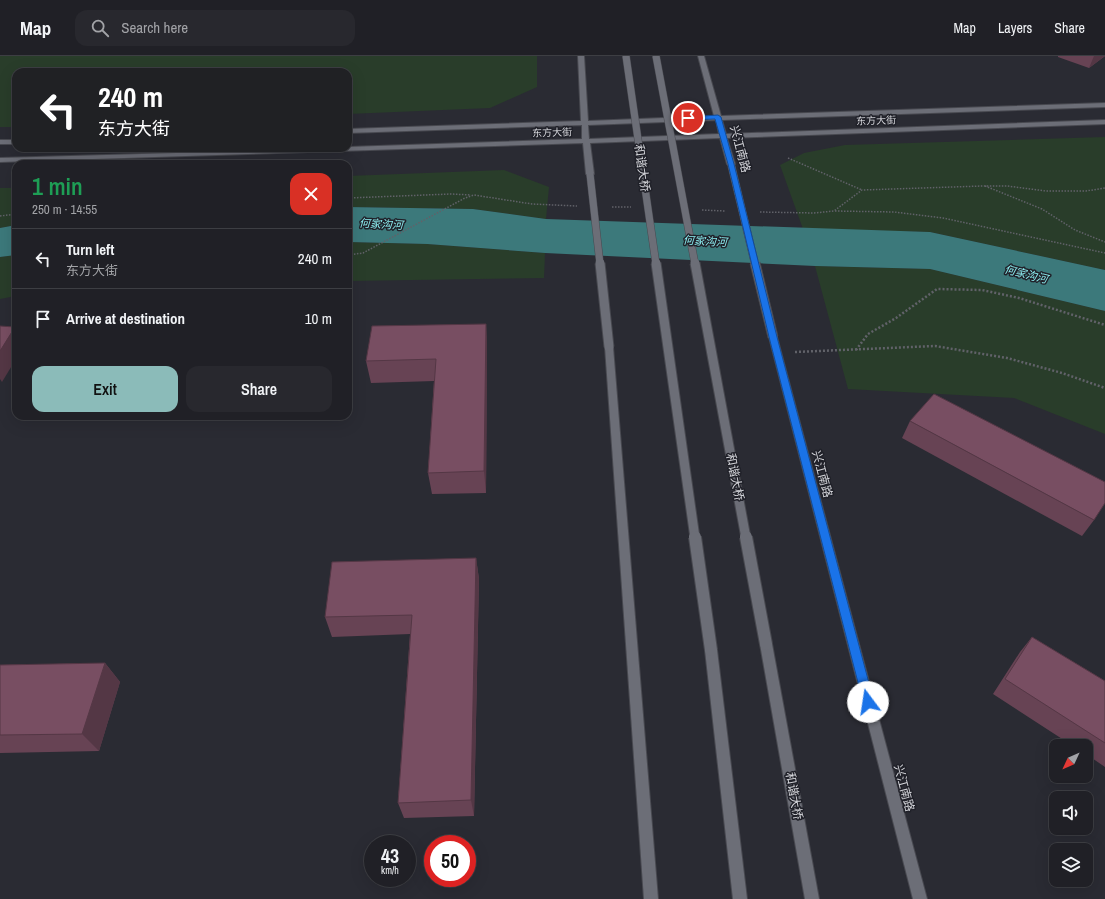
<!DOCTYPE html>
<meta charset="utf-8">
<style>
:root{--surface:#202026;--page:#28282e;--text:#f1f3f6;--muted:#a2a3a7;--line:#3d3e43;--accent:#8bbbb9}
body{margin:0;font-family:"Archivo Narrow","Noto Sans SC",sans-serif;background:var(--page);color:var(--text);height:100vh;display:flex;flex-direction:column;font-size:15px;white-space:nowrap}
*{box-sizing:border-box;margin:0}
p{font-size:13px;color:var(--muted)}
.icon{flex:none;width:22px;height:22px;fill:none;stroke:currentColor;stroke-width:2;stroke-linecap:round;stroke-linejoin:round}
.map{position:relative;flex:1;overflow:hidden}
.side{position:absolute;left:12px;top:104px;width:340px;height:260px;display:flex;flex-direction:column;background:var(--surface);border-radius:12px;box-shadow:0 4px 16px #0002,0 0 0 1px var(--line)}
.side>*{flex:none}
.top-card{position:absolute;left:12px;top:12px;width:340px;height:84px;border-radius:12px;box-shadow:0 4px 16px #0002,0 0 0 1px var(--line);background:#202124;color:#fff;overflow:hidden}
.needle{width:26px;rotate:226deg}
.buttons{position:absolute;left:1049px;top:683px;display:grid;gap:8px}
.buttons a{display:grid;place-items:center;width:44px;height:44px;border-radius:8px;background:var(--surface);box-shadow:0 4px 16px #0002,0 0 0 1px var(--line);font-size:20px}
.speed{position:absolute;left:364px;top:779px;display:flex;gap:8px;font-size:20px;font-weight:700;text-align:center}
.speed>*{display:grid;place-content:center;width:52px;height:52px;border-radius:50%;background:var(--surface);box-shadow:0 4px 16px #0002,0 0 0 1px var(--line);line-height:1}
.speed small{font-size:10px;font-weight:400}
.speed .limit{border:6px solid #d22;background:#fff;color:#111}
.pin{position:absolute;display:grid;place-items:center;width:34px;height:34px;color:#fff;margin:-17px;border:2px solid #fff;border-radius:50%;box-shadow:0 1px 4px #0007}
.me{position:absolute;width:44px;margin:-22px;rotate:346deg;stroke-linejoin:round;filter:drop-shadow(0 0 3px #0008)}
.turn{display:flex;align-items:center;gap:14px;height:84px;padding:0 20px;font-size:18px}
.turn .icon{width:52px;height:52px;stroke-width:2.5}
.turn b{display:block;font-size:28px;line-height:34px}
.round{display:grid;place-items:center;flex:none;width:42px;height:42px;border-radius:12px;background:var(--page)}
.summary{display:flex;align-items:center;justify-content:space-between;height:68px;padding:0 20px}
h1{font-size:24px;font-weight:600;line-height:30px;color:#1e9e55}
.cta{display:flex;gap:8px;margin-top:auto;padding:8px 20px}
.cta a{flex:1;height:46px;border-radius:12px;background:var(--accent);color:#111;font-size:16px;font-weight:600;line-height:46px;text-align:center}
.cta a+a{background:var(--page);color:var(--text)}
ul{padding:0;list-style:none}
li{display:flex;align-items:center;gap:12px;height:60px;padding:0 20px;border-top:1px solid var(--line)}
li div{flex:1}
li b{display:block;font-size:15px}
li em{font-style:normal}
header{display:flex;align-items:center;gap:24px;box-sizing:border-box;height:56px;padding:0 20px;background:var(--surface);border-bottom:1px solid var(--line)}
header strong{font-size:19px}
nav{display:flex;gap:22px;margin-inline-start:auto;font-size:14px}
.search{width:280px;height:36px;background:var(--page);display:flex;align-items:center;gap:10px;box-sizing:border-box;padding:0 14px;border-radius:12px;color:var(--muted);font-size:15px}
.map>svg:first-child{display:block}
.green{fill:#293d2a}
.water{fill:#3c797b}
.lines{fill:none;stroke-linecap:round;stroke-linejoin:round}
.secondary-casing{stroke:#484950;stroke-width:2}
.path-far1{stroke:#616269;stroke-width:1.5;stroke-dasharray:1.5 1.5;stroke-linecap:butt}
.path{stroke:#616269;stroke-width:2.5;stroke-dasharray:2 2;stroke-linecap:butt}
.secondary{fill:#6c6e77;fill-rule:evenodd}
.secondary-bridge-far2-casing{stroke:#484950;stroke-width:8;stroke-linecap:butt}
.secondary-bridge-far1-casing{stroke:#484950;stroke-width:11;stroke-linecap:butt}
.secondary-bridge-casing{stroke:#484950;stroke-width:14;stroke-linecap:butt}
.secondary-bridge-far2{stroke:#6c6e77;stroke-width:7}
.secondary-bridge-far1{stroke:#6c6e77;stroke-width:9}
.secondary-bridge{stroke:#6c6e77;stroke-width:12}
.wall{fill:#674354}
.shaded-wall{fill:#543745}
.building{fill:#784e62;stroke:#543745}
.route{fill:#1a73e8;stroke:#114b97}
.labels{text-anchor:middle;stroke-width:3;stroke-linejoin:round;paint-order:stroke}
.far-street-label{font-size:10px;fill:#d3d4d9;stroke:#202129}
.far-water-label{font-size:11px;font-style:italic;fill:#8ceef1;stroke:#202129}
.street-label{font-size:12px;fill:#d3d4d9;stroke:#202129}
</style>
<header>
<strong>Map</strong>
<div class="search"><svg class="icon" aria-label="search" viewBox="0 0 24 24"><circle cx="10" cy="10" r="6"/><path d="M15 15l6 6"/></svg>Search here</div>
<nav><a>Map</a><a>Layers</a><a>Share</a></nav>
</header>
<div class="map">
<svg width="1105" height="843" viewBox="0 0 1105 843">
<rect width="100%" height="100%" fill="#2a2b33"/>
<!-- green -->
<g class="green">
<polygon points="0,0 537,0 537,31 490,52 348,58 348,16 16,16 16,71 0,71"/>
<polygon points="1105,81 1105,214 930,176 803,173 780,109 804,97 845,89"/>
<polygon points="504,114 549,131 546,163 473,153 348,151 348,120"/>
<polygon points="0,132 16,132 16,169 0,172"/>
<polygon points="348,186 427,188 545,197 544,222 348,225"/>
<polygon points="16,199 16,240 0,243 0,201"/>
<polygon points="815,210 930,213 1105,255 1105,378 1014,342 848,333"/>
</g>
<!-- water -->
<g class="water">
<polygon points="348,151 473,153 546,163 930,176 1105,214 1105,255 930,213 815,210 545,197 427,188 348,186"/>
<polygon points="16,169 16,199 0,201 0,172"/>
</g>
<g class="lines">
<!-- secondary casing -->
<g class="secondary-casing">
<g id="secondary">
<path d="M578,0H584L588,65L714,60L698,0H704L721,60L1105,47V51L722,64L726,78L1105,64V68L727,82L735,108L731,110L727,108L720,82L590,87L594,118L590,120L586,118L583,87L0,106V102L348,92V91L582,83V69L348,77V73L581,65ZM716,64L719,78L589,83L588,69Z"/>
<rect x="0" y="84" width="16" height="4"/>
<polygon points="773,278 777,281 927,843 913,843 769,281"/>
<polygon points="609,288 613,291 658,843 644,843 605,291"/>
<polygon points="766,583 770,584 772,588 819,843 805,843 760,588 762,584"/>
<polygon points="711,589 715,590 717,594 747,843 733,843 705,594 707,590"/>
</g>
</g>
<!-- path-far1 -->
<g class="path-far1">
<polyline points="788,102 862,134"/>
<polyline points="985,130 1042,153 1075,174 1105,186"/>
<polyline points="348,142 451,138 471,139"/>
<polyline points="612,151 631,151"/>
<polyline points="702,154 725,155"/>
<polyline points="835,155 894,156 943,162 1105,197"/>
<polyline points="760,156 814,157 834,155 862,134 983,130 1007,130 1046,135 1086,135 1105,132"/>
<polyline points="0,160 16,158"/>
<polyline points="348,199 363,197 465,142 474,139 532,148 577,150"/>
</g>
<!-- path -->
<g class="path">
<polyline points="856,294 868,278 896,262 937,233 982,234 1019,242 1105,269"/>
<polyline points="795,296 935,290 1007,302 1062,317 1105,332"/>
</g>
<!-- secondary -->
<use href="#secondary" class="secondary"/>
<!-- secondary-bridge-far2 casing -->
<g class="secondary-bridge-far2-casing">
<g id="secondary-bridge-far2">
<polyline points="626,0 656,208"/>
<polyline points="656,0 695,208"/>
<polyline points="731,108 755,208"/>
<polyline points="590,118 600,208"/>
</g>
</g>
<!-- secondary-bridge-far1 casing -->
<g class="secondary-bridge-far1-casing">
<g id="secondary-bridge-far1">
<polyline points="600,207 609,291"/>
<polyline points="656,207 695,482"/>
<polyline points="695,207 746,482"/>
<polyline points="755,207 773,281"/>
</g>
</g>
<!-- secondary-bridge casing -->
<g class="secondary-bridge-casing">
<g id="secondary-bridge">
<polyline points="695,481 711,594"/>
<polyline points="746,481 766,588"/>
</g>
</g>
<!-- secondary-bridge-far2 -->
<use href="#secondary-bridge-far2" class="secondary-bridge-far2"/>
<!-- secondary-bridge-far1 -->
<use href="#secondary-bridge-far1" class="secondary-bridge-far1"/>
<!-- secondary-bridge -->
<use href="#secondary-bridge" class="secondary-bridge"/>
</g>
<!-- wall -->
<g class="wall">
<polygon points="1058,0 1105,0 1089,12 1058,1"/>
<polygon points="486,268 487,290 486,437 432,438 428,417 434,325 371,327 366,305"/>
<polygon points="910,365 1094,464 1082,480 902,382"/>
<polygon points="476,502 479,523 474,760 404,762 398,747 410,578 332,581 325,561"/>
<polygon points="1032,581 1105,625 1105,711 1086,698 1086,690 1073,690 993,638 1020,596"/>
<polygon points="105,607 120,626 99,695 0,697 0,609"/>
</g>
<!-- shaded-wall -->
<g class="shaded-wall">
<polygon points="1094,0 1105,0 1089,12"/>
<polygon points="486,268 487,290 486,437 484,415"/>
<polygon points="15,271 16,272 16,303 2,326 0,323 0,295"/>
<polygon points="476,502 479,523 474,760 471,744"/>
<polygon points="105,607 120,626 99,695 82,678"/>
</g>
<!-- building -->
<g class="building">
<polygon points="486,268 484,415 428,417 436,303 366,305 372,270"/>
<polygon points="0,270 15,271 0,295"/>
<polygon points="934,338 1105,426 1105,447 1094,464 910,365"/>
<polygon points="476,502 471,744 398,747 412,559 325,561 332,506"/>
<polygon points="1032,581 1105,625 1105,687 1005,623"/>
<polygon points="105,607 82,678 0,679 0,609"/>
</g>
<!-- route -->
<polygon class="route" points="718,59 721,61 734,108 777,281 874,646 872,649 868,651 864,649 863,646 769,281 728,108 715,63 688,64 685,62 688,61"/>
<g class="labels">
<!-- far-street labels -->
<g class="far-street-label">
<text transform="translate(876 64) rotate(-2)" y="4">东方大街</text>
<text transform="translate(552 76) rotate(-2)" y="4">东方大街</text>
</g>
<!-- far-water labels -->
<g class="far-water-label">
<text transform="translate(381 168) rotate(3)" y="4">何家沟河</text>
<text transform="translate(705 185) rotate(3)" y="4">何家沟河</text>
<text transform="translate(1026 218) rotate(14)" y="4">何家沟河</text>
</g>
<!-- street labels -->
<g class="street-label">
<text transform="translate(740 93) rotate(75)" y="4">兴江南路</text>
<text transform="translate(642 112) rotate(82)" y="4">和谐大桥</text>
<text transform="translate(822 418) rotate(75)" y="4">兴江南路</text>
<text transform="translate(735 421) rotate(79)" y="4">和谐大桥</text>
<text transform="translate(904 732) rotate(75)" y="4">兴江南路</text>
<text transform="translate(794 740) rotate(80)" y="4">和谐大桥</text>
</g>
</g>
</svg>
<div class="buttons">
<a><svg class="needle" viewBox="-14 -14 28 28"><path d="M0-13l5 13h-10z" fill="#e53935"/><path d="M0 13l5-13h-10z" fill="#a2a3a7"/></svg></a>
<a><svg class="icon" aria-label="sound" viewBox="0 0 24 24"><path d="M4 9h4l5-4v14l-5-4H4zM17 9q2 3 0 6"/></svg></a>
<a><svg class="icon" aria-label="layers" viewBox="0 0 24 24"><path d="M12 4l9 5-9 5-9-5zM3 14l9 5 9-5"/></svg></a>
</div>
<div class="speed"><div>43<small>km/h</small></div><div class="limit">50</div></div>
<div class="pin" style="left:688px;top:62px;background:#d93025"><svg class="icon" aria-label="arrive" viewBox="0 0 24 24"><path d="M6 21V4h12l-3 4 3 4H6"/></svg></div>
<svg class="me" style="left:868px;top:646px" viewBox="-20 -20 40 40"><circle r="19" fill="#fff"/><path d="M0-13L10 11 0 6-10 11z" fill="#1a73e8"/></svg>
<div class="top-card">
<div class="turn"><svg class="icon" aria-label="left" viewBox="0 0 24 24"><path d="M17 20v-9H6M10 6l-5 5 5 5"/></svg><div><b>240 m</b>东方大街</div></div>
</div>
<section class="side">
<div class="summary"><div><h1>1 min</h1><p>250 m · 14:55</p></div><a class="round" style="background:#d93025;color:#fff"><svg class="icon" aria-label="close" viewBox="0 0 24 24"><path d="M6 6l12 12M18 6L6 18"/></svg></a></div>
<ul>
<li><svg class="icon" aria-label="left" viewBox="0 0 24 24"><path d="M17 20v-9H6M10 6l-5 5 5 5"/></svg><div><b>Turn left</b><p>东方大街</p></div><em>240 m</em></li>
<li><svg class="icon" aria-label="arrive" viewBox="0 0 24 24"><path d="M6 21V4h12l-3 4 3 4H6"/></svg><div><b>Arrive at destination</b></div><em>10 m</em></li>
</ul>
<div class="cta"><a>Exit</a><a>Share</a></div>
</section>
</div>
